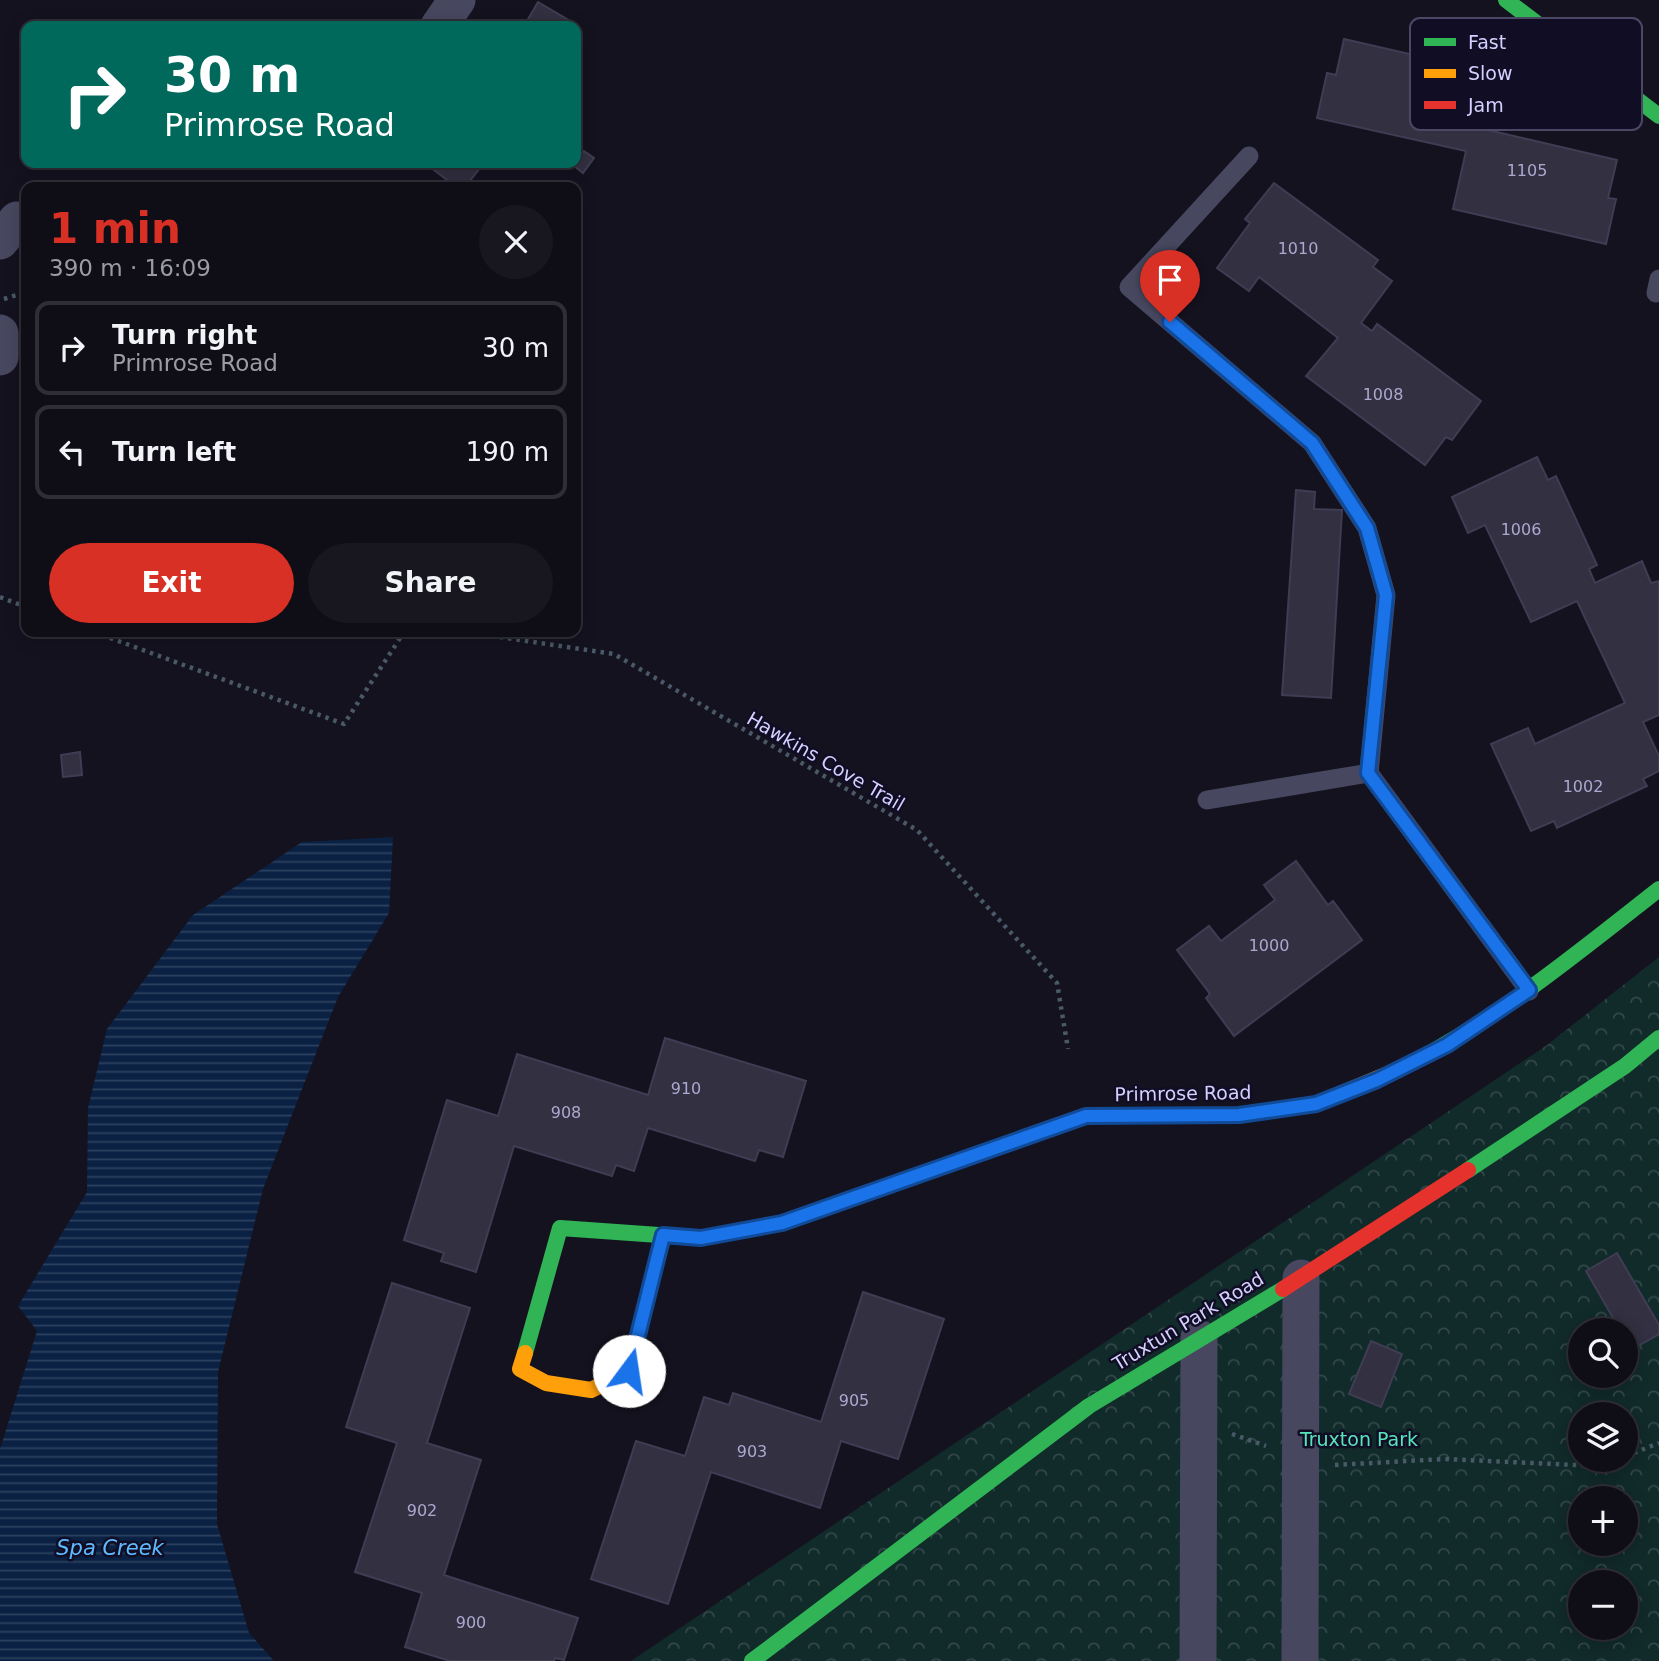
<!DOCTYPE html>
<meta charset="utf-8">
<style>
:root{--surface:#0f0e17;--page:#181720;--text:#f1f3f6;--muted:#9b9ca1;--line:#2f2e36;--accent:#d93025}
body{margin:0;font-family:"DejaVu Sans",sans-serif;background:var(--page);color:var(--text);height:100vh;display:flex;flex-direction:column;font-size:26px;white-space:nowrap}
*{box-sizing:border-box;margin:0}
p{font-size:23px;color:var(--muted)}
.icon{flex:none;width:38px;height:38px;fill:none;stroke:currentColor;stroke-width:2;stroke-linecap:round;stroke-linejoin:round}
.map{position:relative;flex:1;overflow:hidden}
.panel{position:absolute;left:21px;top:182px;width:560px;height:455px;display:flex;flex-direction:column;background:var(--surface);border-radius:14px;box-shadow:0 4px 18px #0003,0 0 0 2px var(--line)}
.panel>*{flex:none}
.hud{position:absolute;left:21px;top:21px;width:560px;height:147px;border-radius:14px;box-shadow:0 4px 18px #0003,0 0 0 2px var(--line);background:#00695c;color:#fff;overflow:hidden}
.fabs{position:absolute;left:1568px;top:1318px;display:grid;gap:14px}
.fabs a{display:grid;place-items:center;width:70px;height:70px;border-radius:50%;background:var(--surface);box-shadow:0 4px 18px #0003,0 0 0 2px var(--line);font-size:35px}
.pin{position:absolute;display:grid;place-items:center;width:60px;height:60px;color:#fff;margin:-72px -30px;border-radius:50% 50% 50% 0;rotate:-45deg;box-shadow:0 0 7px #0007}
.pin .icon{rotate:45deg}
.me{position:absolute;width:77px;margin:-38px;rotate:14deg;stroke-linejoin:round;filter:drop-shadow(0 0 5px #0008)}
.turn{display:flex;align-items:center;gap:24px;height:147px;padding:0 28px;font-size:32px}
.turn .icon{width:91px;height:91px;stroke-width:2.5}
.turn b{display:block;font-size:49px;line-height:60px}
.round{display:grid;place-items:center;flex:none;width:74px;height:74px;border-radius:37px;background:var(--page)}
.head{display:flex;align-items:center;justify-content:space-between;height:119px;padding:0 28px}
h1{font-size:42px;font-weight:700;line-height:52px;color:var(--accent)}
.primary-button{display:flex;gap:14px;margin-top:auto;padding:14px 28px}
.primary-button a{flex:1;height:80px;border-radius:42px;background:var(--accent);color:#fff;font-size:28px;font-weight:700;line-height:80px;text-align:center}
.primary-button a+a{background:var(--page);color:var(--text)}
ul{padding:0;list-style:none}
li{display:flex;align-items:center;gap:21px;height:94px;margin:0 14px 10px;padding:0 14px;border:4px solid var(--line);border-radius:14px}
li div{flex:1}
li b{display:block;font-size:26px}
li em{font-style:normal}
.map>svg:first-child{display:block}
.forest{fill:url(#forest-crowns);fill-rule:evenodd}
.water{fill:url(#water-rules)}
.building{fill:#323041;stroke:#403c53;stroke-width:2}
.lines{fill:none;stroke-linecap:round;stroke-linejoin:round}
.path{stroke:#495967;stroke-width:4.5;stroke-dasharray:3.5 5;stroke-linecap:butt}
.lane{stroke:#474760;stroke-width:19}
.street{stroke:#474760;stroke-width:37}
.fast{stroke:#30b455;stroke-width:16}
.slow{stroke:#ff9f0a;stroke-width:16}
.jam{stroke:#e5322d;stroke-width:16}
.route-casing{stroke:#114b97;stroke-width:18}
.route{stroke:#1a73e8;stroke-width:12}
.labels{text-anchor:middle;stroke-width:5;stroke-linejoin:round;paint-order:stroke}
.number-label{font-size:16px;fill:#aca8d0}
.street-label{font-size:19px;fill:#d4d0ff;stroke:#100d24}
.park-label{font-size:19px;fill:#57e5bb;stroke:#100d24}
.water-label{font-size:21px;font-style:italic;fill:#5ebbff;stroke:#100d24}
.key{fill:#100d24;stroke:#4b4866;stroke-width:2}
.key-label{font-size:19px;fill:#d4d0ff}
</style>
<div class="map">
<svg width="1659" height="1661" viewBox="0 0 1659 1661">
<defs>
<pattern id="forest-crowns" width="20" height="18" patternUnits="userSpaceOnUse" patternTransform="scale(1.75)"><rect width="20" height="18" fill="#112a2a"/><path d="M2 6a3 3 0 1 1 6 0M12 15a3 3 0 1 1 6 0" fill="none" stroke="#33484a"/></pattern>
<pattern id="water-rules" width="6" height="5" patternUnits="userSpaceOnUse" patternTransform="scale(1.75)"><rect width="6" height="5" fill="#0a2143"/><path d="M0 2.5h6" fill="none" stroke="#2d405f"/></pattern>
</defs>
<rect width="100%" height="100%" fill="#14121f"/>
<!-- forest -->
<path class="forest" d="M1659,957V1661H631L1547,1045ZM1580,1330H1626V1376H1580ZM1580,1414H1626V1460H1580ZM1580,1498H1626V1544H1580ZM1580,1582H1626V1628H1580Z"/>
<!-- water -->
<polygon class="water" points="393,837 389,913 338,997 263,1189 218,1372 217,1524 249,1633 274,1661 0,1661 0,1449 37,1331 18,1306 87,1192 88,1108 107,1029 193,915 302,842"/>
<!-- building -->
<g class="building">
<polygon points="538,2 577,25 576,27 524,26"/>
<polygon points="1344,39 1488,72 1475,127 1617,160 1608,198 1616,199 1606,244 1453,209 1466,151 1317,118 1327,73 1336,75"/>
<polygon points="584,151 594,158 583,173 573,165"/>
<polygon points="425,163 484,163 465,187 456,187"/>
<polygon points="1274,183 1378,260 1373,267 1392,281 1361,323 1372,331 1377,324 1481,401 1452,440 1446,437 1425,465 1306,376 1338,338 1259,277 1249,291 1217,268 1250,223 1245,219"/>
<polygon points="1537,457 1548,480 1556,476 1597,565 1589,569 1595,583 1642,561 1651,583 1659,581 1659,715 1643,722 1659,756 1659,771 1643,779 1647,786 1557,828 1554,821 1531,831 1491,744 1528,728 1535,744 1625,703 1577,601 1531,622 1485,525 1468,533 1452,497"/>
<polygon points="1296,490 1315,492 1314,509 1342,510 1331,698 1282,695"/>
<polygon points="80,752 82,775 63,777 61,755"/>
<polygon points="1296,861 1328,905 1333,901 1362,940 1234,1036 1206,998 1210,994 1177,950 1209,926 1221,941 1275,900 1264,885"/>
<polygon points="665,1038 806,1081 783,1157 759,1150 755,1161 648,1128 634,1171 616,1165 612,1176 514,1146 476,1272 441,1261 444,1253 404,1240 447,1100 498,1116 517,1054 648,1095"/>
<polygon points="1617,1253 1659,1325 1659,1334 1631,1350 1626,1340 1626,1330 1620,1330 1586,1271"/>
<polygon points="392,1283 470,1308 427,1443 481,1460 444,1575 578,1618 564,1660 555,1658 554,1661 450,1661 405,1647 422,1593 355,1572 397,1443 346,1427"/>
<polygon points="863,1292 944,1319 898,1459 841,1441 820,1508 711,1472 668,1604 591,1579 636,1441 685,1456 704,1397 729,1405 733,1393 821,1422"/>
<polygon points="1371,1341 1402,1354 1381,1407 1349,1394"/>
</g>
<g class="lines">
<!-- path -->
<g class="path">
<polyline points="4,299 26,292"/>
<polyline points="0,597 26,607"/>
<polyline points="94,632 344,724 404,632"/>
<polyline points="466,632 614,654 917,830 1057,983 1068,1049"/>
<polyline points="1232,1434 1266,1446"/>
<polyline points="1626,1456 1659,1443"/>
<polyline points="1335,1465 1444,1459 1598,1466 1616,1460"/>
</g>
<!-- lane -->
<g class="lane">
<polyline points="1249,156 1129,287 1312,443 1367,528 1386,595 1369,773 1529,991"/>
<polyline points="1656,293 1659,279"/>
<polyline points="1207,800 1369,773"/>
</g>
<!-- street -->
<g class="street">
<polyline points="439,26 457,0"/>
<polyline points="0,241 17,220"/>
<polyline points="0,333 0,357"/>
<polyline points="1198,1661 1199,1338"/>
<polyline points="1300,1661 1301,1278"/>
</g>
<!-- fast -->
<g class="fast">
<polyline points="1506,0 1659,116"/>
<path d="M1398,1070C1494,1022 1575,955 1659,889"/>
<polyline points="1468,1170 1625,1066 1659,1038"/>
<polyline points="525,1353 560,1228 701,1238 782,1223 821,1209"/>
<polyline points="752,1661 1089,1406 1283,1289"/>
</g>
<!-- slow -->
<g class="slow">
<polyline points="821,1209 1086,1116 1239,1115 1316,1104 1398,1070"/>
<polyline points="525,1353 520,1369 546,1383 591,1390 629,1371 663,1235"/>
</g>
<!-- jam -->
<polyline class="jam" points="1283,1289 1468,1170"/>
</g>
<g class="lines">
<!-- route casing -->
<g class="route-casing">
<polyline id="route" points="629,1371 663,1235 701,1238 782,1223 1086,1116 1239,1115 1316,1104 1377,1080 1447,1045 1529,990 1368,773 1386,595 1367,528 1312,443 1170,322"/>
</g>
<!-- route -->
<use href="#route" class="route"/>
</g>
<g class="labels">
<!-- number labels -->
<g class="number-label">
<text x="1527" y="176">1105</text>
<text x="1298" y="254">1010</text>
<text x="1383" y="400">1008</text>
<text x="1521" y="535">1006</text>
<text x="1583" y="792">1002</text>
<text x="1269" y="951">1000</text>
<text x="686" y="1094">910</text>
<text x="566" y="1118">908</text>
<text x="854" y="1406">905</text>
<text x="752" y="1457">903</text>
<text x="422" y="1516">902</text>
<text x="471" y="1628">900</text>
</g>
<!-- street labels -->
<g class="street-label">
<text transform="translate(826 761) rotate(30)" y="7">Hawkins Cove Trail</text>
<text transform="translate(1183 1093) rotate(-1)" y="7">Primrose Road</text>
<text transform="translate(1188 1321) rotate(-31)" y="7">Truxtun Park Road</text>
</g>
<!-- park labels -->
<g class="park-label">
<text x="1359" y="1446">Truxton Park</text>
</g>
<!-- water labels -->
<g class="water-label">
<text x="110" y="1555">Spa Creek</text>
</g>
</g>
<!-- legend -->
<rect x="1410" y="18" width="232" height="112" rx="10" class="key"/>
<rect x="1424" y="38" width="32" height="8" fill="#30b455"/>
<rect x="1424" y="69" width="32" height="9" fill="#ff9f0a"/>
<rect x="1424" y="101" width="32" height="8" fill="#e5322d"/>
<g class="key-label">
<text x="1468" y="49">Fast</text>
<text x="1468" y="80">Slow</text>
<text x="1468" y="112">Jam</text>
</g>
</svg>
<div class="fabs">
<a><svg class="icon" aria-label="search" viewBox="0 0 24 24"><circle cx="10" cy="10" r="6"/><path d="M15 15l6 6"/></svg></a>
<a><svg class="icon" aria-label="layers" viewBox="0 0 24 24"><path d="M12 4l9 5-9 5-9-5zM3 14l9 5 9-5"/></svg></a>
<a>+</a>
<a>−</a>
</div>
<div class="pin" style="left:1170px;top:322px;background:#d93025"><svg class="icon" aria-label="arrive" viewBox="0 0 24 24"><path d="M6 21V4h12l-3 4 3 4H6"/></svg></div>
<svg class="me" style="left:629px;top:1371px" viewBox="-20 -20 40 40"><circle r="19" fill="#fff"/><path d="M0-13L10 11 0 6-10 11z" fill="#1a73e8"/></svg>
<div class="hud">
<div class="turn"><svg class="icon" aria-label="right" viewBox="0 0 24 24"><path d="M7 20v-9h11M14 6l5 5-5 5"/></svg><div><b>30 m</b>Primrose Road</div></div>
</div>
<section class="panel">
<div class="head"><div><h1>1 min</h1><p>390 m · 16:09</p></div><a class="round"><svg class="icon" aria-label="close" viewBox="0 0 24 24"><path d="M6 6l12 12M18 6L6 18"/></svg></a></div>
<ul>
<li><svg class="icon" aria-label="right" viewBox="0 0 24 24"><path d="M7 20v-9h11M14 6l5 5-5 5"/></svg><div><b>Turn right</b><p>Primrose Road</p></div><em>30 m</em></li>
<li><svg class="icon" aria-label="left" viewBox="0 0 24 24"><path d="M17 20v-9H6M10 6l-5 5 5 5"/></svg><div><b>Turn left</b></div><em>190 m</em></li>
</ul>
<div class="primary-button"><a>Exit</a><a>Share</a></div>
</section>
</div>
